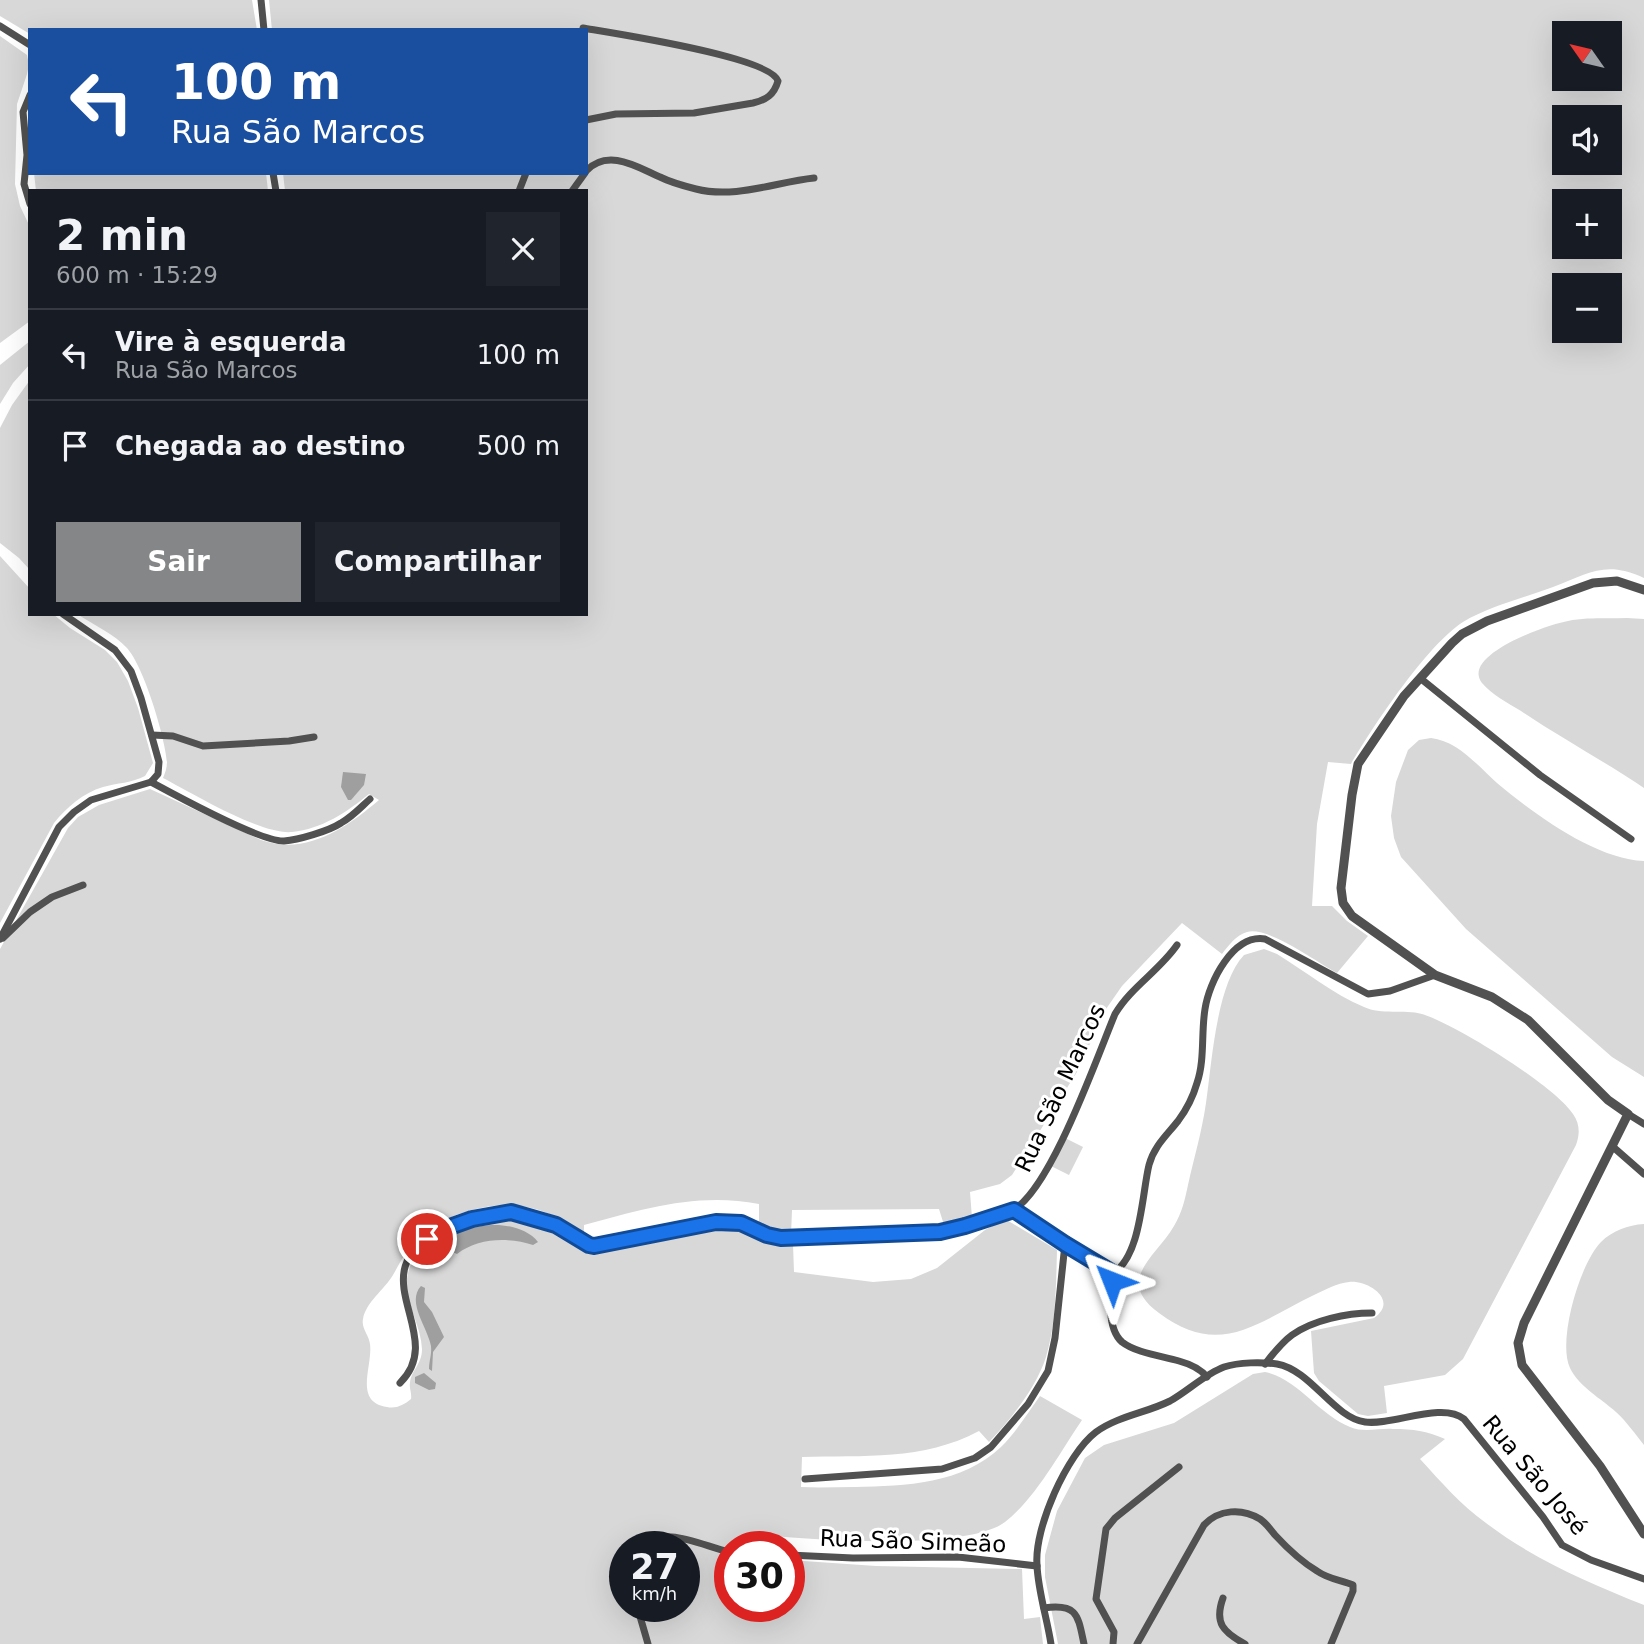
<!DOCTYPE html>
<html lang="pt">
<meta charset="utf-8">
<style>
:root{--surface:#171b24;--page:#20242c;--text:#f1f3f6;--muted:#9ea1a6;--line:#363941;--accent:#858687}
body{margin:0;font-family:"DejaVu Sans",sans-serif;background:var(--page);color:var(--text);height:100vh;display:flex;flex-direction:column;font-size:26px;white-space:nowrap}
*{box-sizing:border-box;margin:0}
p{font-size:23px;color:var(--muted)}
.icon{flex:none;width:38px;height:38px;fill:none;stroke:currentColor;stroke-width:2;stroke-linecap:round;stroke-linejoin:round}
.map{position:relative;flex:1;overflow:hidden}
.details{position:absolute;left:28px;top:189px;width:560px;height:427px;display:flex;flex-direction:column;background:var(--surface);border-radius:0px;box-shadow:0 7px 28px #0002}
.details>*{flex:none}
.banner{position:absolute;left:28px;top:28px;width:560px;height:147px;border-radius:0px;box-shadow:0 7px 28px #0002;background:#1a4fa0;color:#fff;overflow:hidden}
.needle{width:46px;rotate:304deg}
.tools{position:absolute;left:1552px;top:21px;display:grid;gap:14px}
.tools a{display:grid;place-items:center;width:70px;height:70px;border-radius:0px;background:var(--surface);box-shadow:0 7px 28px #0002;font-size:35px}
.speed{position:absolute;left:609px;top:1531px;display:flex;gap:14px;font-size:35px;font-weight:700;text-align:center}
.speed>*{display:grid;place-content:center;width:91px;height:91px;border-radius:50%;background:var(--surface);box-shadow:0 7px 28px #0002;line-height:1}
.speed small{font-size:18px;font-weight:400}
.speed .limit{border:10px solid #d22;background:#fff;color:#111}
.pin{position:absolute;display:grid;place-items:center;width:60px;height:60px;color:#fff;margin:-30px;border:4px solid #fff;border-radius:50%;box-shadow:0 2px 7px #0007}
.me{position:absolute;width:77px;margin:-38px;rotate:315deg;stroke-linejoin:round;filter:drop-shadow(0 0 5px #0008)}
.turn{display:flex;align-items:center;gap:24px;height:147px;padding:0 28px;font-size:32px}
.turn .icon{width:91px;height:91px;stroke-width:2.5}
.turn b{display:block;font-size:49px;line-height:60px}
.round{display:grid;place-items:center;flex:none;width:74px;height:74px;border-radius:0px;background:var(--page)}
.head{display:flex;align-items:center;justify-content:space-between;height:119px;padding:0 28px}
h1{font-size:42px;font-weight:700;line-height:52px}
.primary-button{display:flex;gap:14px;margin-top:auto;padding:14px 28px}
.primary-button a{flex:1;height:80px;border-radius:0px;background:var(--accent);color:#fff;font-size:28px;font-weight:700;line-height:80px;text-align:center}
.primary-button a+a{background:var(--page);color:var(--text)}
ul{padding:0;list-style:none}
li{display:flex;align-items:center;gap:21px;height:91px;padding:0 28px;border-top:2px solid var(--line)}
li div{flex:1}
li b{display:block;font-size:26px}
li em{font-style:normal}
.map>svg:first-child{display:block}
.green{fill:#d8d8d8;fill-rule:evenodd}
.water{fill:#9f9f9f}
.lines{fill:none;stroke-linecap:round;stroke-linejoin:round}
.minor{stroke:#515151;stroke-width:7}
.tertiary{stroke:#515151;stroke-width:9}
.route-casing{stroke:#114b97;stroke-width:18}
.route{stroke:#1a73e8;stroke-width:12}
.labels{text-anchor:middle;stroke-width:6;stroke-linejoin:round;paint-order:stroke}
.street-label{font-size:23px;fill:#000;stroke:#fff}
</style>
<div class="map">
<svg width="1644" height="1644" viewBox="0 0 1644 1644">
<rect width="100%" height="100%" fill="#fff"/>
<!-- green -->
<g class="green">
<polygon points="0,0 252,0 257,30 30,30 30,34 0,16"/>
<path d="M269,0H1644V578C1606,560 1589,573 1553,587C1524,598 1490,606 1463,622C1427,645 1373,726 1351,764L1328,762L1317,824L1312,906H1332L1347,921L1368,936L1337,973C1317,962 1268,926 1247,932C1236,935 1229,945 1222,954L1182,923L1122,986L1106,1009L1077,1072L1012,1175L1000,1184L970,1192L972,1218L944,1225L939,1209L792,1210L791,1235L772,1233L759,1227V1204C698,1192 643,1209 584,1225V1233C568,1223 550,1212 531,1208C495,1199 443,1213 416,1240C406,1250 400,1263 393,1275C384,1290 366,1302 363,1319C361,1328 369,1335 370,1344C373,1366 353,1402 387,1407C396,1409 404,1405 411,1399C412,1393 409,1388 410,1383C411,1370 422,1365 422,1349C421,1327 408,1308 407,1287C403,1237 478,1214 517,1218C546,1220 568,1245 595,1250L705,1228L726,1227L741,1229L771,1243L793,1244L794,1272L873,1282L911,1279L937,1268L985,1230L1005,1219L1057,1250C1056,1285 1056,1324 1046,1357C1036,1388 1011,1419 989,1442L979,1431C923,1461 863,1455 802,1457L801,1487C819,1488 837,1487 855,1487C906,1486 962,1484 1001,1447C1016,1432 1028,1413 1040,1396L1082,1420C1060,1452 1036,1498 1005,1522C967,1551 813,1540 763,1535L761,1547H730V1606H789V1560L876,1566L1022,1569L1024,1619L1040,1617L1043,1644H0V949L68,828L78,817L99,805L150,789L261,840C306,856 346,828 379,800L369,794C347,812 322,829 292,832C261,835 192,793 163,778C165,773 167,768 167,762C165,737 144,667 127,648C114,634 94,625 77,614H586V191H285L283,173H586V30H272ZM1564,33H1610V79H1564ZM1564,117H1610V163H1564ZM1564,201H1610V247H1564ZM1564,285H1610V331H1564ZM625,1547H684V1606H625Z"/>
<polygon points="0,36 27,55 29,65 27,74 17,104 15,184 20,206 30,227 30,321 0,343"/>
<polygon points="34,173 266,173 268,191 36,191"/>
<polygon points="30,341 30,364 13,383 0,404 0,365"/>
<polygon points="30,380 30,570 19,558 0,543 0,428 12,405"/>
<path d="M0,556L30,589V614H53L70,628L105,650L117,662L128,681L138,708L153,763L145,776C132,783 117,783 103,787C83,793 67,807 54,823L0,923Z"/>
<path d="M1627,618L1644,619V788C1604,761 1561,738 1521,711C1508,703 1492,695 1482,683C1460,655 1549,624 1568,621C1586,617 1608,619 1627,618Z"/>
<path d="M1431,738C1458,741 1478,766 1497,783C1534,814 1595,859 1644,861V1077L1612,1057L1466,929L1401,857L1394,838L1391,816L1396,782L1408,750L1419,740Z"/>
<path d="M1264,949L1277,954C1305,971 1333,994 1364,1007C1381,1015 1404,1009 1422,1014C1455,1024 1555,1086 1573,1114C1580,1124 1580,1134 1576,1145L1463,1359L1445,1375L1384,1386L1387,1413L1368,1416L1358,1414L1319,1381L1314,1373L1311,1331L1374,1318C1399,1301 1369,1280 1349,1282C1337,1283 1325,1290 1314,1295C1257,1322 1220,1359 1159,1313C1114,1280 1156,1257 1174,1226C1182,1213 1185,1199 1188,1185C1194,1158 1202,1131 1206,1103C1212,1063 1216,985 1244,955Z"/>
<polygon points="1065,1138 1083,1147 1069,1175 1051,1166"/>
<path d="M1644,1224V1445C1635,1434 1627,1422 1616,1412C1602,1399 1579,1387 1570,1368C1557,1341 1580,1263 1601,1242C1612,1231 1628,1225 1644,1224Z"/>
<path d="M1265,1372C1298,1379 1319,1415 1350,1427C1364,1433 1379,1428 1393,1429C1414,1429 1426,1431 1445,1439L1420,1459C1441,1482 1461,1505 1486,1523C1533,1559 1589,1583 1644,1605V1644H1058L1045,1577V1555L1057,1511L1085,1458L1104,1445L1174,1423L1253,1374Z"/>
</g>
<!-- water -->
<g class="water">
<polygon points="343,772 366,774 364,785 351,800 348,800 341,787"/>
<path d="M491,1225C507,1224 528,1229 538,1242L533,1245C508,1237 478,1238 457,1254L448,1250L447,1242C456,1227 475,1227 491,1225Z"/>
<path d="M421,1286L425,1288L424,1302L432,1312L444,1337L433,1352L432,1371L429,1369C429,1361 432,1354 431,1346C428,1328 406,1302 421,1286Z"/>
<polygon points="424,1373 436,1383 435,1389 429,1390 415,1383 415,1377"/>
</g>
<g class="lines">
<!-- minor -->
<g class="minor">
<polyline points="261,0 264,30"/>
<polyline points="0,26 30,45"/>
<path d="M583,28C612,33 771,57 778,81C774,95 766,100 753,103L694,113L616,114L586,120"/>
<polyline points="30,95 23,112 27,155 24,184 30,204"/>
<path d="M586,171C608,148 637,167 660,177C672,183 684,186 696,189C735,199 776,182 814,178"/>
<polyline points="273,173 276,191"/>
<polyline points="519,191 526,173"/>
<polyline points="572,191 585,173"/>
<polyline points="1420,678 1540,775 1631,839"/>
<polyline points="152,735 173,736 203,746 289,741 314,737"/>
<path d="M151,782C175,795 261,842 284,841C298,840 329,831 341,823C352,817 361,807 370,799"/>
<polyline points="3,938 30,912 52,897 83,885"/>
<polyline points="0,939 59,827 74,812 91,800 151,782 158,774 159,762 141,698 131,671 115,650 63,614"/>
<polyline points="1628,1114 1644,1124"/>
<polyline points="1612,1146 1644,1174"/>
<polyline points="1014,1210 1065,1244 1113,1273"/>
<path d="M1113,1273C1141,1257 1142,1193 1149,1165C1154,1146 1167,1135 1178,1121C1187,1109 1193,1097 1197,1083C1205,1060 1201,1033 1205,1009C1209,982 1233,934 1265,939L1368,994L1390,991L1435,975"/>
<path d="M1113,1273C1110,1291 1106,1328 1122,1342C1136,1353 1162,1356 1179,1361C1190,1364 1200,1368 1207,1377"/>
<path d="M1265,1364C1273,1354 1281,1343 1292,1335C1313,1320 1347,1313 1372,1313"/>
<path d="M400,1383C452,1332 347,1267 453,1226C471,1219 492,1211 511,1212C528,1212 553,1221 567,1230C576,1236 584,1244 594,1246L716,1222L741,1223L767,1235L781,1238L940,1232C962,1228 994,1221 1013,1210C1051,1189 1097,1057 1115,1014C1131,987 1159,971 1177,945"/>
<polyline points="805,1479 942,1469 975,1458 991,1447 1028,1404 1048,1371 1055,1338 1065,1244"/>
<path d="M639,1547C664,1524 702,1546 730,1552"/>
<polyline points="789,1555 853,1558 958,1557 1037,1566"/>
<path d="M1223,1598C1214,1623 1223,1632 1245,1644"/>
<polyline points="637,1606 648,1644"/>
<path d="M1044,1608C1078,1603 1078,1616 1084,1644"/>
<path d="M1051,1644C1047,1618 1038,1591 1037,1565C1034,1528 1067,1454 1096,1432C1118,1416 1146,1413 1170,1401C1188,1391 1205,1374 1224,1367C1239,1362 1262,1362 1277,1364C1311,1370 1334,1418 1365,1422C1392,1426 1442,1401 1464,1419L1543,1517L1562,1545L1591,1560L1644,1579"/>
<polyline points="1113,1644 1114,1632 1096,1599 1106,1529 1115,1518 1179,1467"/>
<path d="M1137,1644L1204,1525C1219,1509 1242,1508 1260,1519C1266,1523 1270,1529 1275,1535C1287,1548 1302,1562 1317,1571C1328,1579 1341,1580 1353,1585V1591L1331,1644"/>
</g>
<!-- tertiary -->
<polyline class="tertiary" points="1644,590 1617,581 1593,583 1487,621 1462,634 1452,643 1404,696 1358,764 1352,795 1341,888 1343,903 1352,916 1435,975 1492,997 1528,1020 1608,1100 1628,1114 1524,1323 1518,1343 1522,1365 1600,1466 1644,1534"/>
</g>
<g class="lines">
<!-- route casing -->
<g class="route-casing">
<polyline id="route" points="427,1239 447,1228 472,1219 511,1212 556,1225 589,1245 594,1246 716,1222 741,1223 767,1235 781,1238 940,1232 965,1226 1014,1210 1065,1244 1113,1273 1112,1281"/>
</g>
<!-- route -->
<use href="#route" class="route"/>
</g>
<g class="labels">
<!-- street labels -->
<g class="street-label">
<text transform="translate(1060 1088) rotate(-65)" y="8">Rua São Marcos</text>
<text transform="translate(1535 1475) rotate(50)" y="8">Rua São José</text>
<text transform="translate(913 1541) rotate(2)" y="8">Rua São Simeão</text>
</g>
</g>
</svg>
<div class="tools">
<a><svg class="needle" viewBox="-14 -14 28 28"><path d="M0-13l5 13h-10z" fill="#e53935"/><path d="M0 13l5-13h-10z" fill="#9ea1a6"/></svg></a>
<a><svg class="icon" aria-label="sound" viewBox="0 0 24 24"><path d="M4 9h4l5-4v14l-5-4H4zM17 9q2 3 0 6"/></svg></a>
<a>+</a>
<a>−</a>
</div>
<div class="speed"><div>27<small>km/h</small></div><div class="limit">30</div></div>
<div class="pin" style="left:427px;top:1239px;background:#d93025"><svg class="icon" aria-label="arrive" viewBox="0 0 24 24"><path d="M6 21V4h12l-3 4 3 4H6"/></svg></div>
<svg class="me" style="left:1112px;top:1281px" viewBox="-20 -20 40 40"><path d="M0-17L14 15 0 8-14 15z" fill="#1a73e8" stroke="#fff" stroke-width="4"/></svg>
<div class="banner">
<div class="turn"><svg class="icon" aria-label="left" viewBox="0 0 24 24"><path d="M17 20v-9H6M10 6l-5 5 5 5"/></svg><div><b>100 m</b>Rua São Marcos</div></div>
</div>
<section class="details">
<div class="head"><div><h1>2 min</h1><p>600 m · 15:29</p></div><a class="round"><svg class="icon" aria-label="close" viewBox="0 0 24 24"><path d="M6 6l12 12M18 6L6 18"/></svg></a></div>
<ul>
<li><svg class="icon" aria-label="left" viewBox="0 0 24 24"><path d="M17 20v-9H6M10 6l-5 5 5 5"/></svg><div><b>Vire à esquerda</b><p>Rua São Marcos</p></div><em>100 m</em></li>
<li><svg class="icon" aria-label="arrive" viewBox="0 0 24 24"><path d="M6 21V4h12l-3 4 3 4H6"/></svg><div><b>Chegada ao destino</b></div><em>500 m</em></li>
</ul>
<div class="primary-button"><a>Sair</a><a>Compartilhar</a></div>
</section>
</div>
